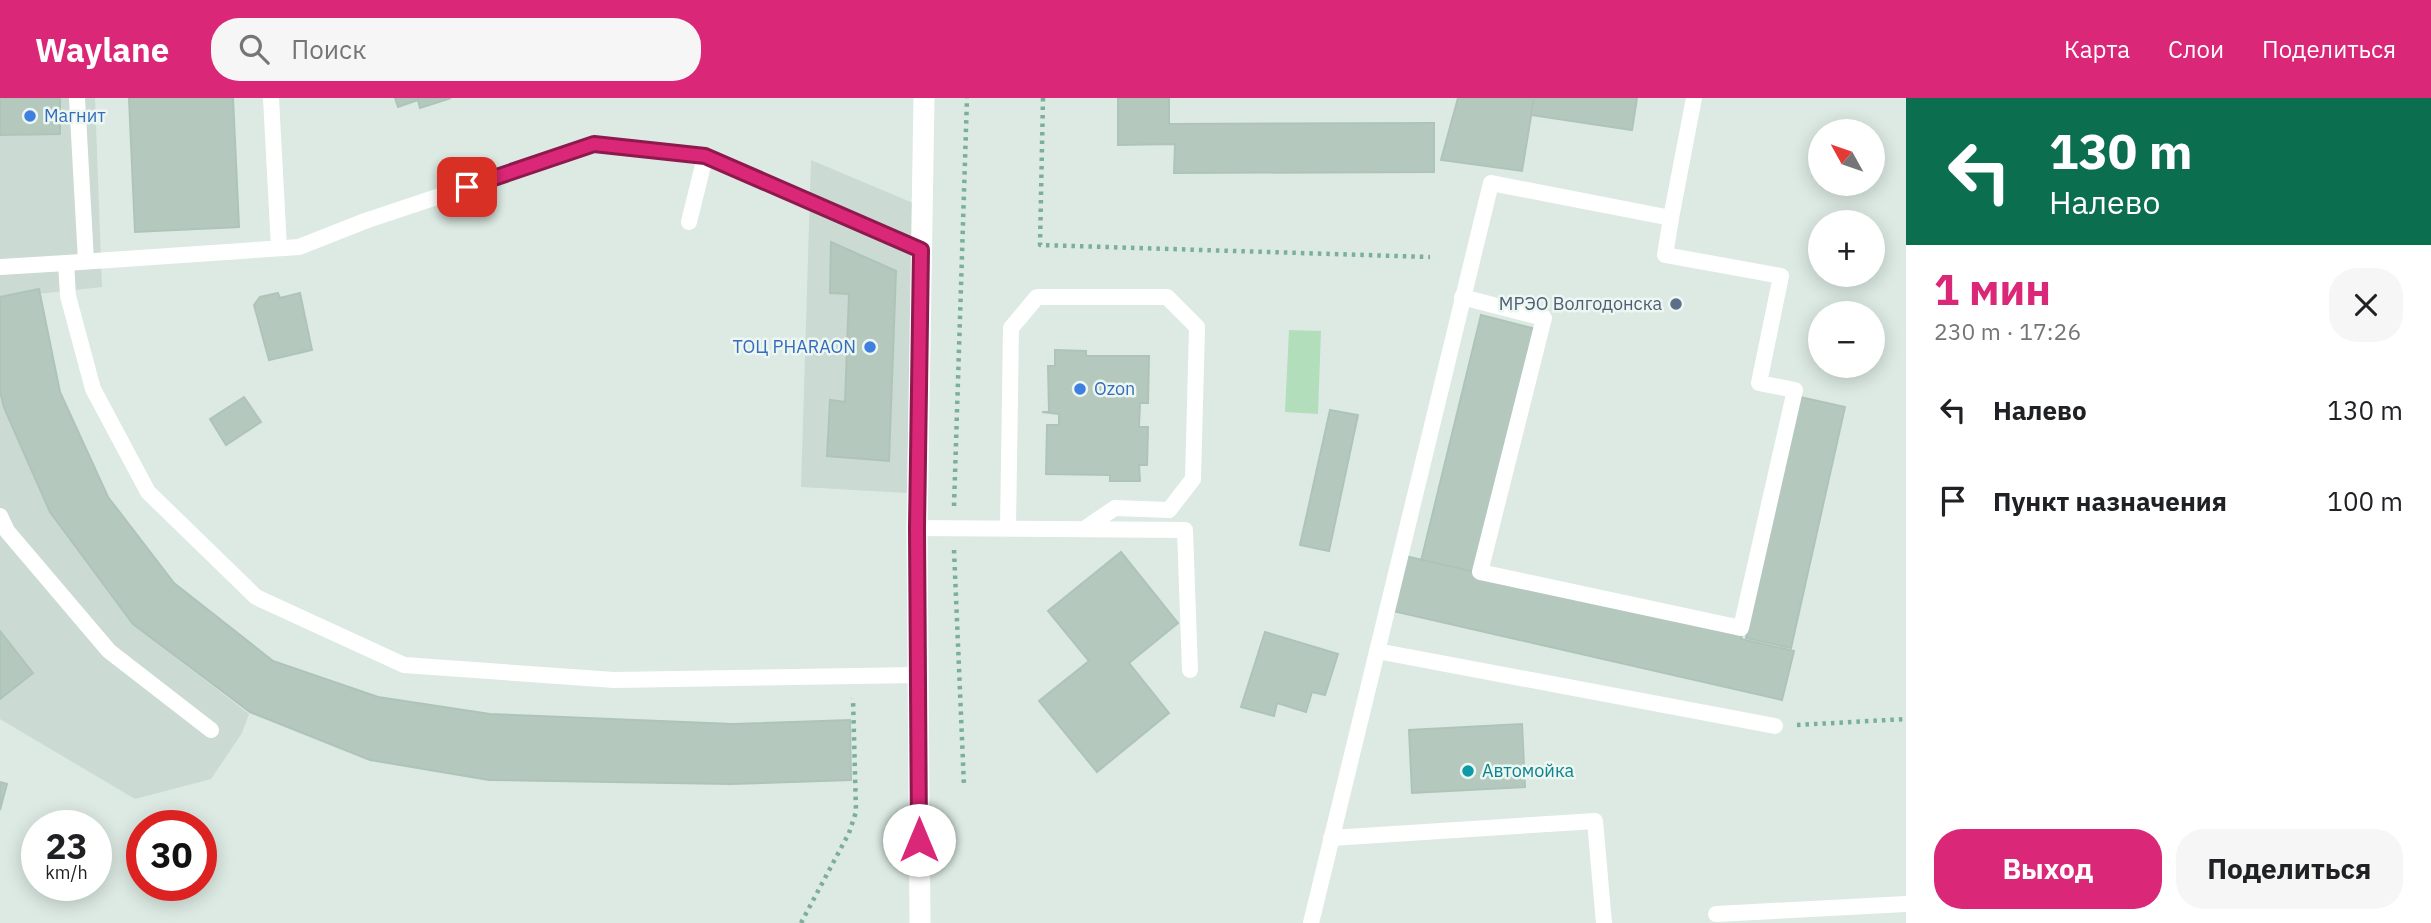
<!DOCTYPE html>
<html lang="ru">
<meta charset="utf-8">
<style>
:root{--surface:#fff;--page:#f6f6f6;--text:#202124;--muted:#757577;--accent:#db2777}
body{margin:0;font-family:"IBM Plex Sans",sans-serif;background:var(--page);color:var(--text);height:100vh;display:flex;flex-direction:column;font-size:26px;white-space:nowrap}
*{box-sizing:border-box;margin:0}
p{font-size:23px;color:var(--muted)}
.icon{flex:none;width:38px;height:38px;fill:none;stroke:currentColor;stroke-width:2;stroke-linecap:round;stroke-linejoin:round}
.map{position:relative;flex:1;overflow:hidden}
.details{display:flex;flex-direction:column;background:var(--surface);width:525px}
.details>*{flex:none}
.top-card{background:#0b6e4f;color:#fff;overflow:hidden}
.needle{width:46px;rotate:310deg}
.controls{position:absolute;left:1808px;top:21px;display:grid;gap:14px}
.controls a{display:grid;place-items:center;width:77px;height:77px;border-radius:50%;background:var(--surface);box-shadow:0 4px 18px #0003;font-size:35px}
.speed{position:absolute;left:21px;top:712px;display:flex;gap:14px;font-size:35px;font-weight:700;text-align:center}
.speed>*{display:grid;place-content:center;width:91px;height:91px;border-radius:50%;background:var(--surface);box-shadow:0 4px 18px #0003;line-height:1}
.speed small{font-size:18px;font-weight:400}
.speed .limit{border:10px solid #d22;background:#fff;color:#111}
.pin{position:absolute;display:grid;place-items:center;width:60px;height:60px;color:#fff;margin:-30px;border-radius:14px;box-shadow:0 4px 10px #0006}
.me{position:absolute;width:77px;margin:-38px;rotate:0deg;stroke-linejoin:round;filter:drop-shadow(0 0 5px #0008)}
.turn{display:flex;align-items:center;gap:24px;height:147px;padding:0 28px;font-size:32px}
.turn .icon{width:91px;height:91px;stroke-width:2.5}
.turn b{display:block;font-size:49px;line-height:60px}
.round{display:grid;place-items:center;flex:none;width:74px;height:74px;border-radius:28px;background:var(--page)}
.overview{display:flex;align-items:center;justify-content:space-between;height:119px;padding:0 28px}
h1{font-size:42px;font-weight:800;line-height:52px;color:var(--accent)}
.action{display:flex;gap:14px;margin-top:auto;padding:14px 28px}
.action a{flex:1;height:80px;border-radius:28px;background:var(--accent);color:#fff;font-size:28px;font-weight:800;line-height:80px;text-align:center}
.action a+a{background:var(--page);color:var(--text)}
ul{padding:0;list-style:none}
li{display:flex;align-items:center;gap:21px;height:91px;padding:0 28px}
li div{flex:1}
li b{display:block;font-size:26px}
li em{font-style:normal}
header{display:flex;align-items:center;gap:42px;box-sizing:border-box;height:98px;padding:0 35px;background:var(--accent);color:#fff}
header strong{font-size:33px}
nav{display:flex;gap:38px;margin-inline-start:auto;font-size:24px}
.search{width:490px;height:63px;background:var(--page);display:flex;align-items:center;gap:18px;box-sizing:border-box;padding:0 24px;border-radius:28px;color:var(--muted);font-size:26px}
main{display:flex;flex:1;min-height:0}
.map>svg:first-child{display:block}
.built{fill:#cbdad2}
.green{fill:#b3debb}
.building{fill:#b5c8be;stroke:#afc4b9;stroke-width:2}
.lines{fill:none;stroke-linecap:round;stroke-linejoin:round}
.path{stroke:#7ab09a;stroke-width:4.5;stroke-dasharray:3.5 5;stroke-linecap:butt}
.service{stroke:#fff;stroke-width:16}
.minor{stroke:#fff;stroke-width:21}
.route-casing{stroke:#8e194d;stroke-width:18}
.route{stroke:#db2777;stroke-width:12}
.shop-dot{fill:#3f7fe0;stroke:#edf7f1;stroke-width:2.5}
.service-dot{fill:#5c6f8a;stroke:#edf7f1;stroke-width:2.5}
.culture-dot{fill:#0f9aa8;stroke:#edf7f1;stroke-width:2.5}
.labels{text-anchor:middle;stroke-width:5;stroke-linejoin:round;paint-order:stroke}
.shop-label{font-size:18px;fill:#366cbe;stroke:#edf7f1;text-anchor:start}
.service-label{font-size:18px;fill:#4e5e75;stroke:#edf7f1;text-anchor:end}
.culture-label{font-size:18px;fill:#0d838f;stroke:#edf7f1;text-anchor:start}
</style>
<header>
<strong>Waylane</strong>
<div class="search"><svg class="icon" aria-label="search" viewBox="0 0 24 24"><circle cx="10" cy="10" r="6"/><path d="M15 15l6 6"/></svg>Поиск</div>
<nav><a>Карта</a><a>Слои</a><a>Поделиться</a></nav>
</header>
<main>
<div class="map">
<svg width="1906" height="825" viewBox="0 0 1906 825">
<rect width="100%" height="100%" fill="#dceae3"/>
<!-- built -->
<g class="built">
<polygon points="0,0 95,0 102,189 0,200"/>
<polygon points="811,62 913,105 907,395 801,389"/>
<polygon points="0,299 3,311 50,414 132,526 249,616 242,635 211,681 135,701 0,621"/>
</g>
<!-- green -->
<polygon class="green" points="1289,232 1321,233 1318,316 1285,314"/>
<!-- building -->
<g class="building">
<polygon points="0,0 60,0 60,36 0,37"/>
<polygon points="129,0 233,0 239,129 135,134"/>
<polygon points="395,0 451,0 420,10 418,2 398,9"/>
<polygon points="1118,0 1169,0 1169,26 1434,25 1434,74 1174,75 1175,46 1118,47"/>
<polygon points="1458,0 1534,0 1522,73 1441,62"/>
<polygon points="1534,0 1637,0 1632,32 1531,17"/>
<polygon points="831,144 896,173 889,363 827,358 830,302 845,304 849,196 830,195"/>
<polygon points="39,191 60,294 108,399 174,485 273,563 378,599 490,616 733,626 850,622 851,682 730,686 489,682 370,662 250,614 133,526 50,414 4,310 0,294 0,199"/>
<polygon points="278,195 280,200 300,195 312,252 269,262 254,207 260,199"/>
<polygon points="1481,217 1536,231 1476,476 1421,463"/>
<polygon points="1055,252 1086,253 1086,258 1149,258 1148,305 1140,305 1139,329 1148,329 1147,367 1139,367 1140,383 1110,383 1110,377 1046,376 1047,327 1059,327 1059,316 1042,314 1049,314 1048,268 1055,268"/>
<polygon points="244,299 261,324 226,347 210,321"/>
<polygon points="1800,299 1845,309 1791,550 1746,540"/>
<polygon points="1330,312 1358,317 1329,453 1300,447"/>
<polygon points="1121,454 1178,525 1129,565 1169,615 1097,674 1039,603 1089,563 1048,513"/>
<polygon points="1405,458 1742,535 1741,541 1794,553 1782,602 1393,513"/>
<polygon points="0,533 33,575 0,601"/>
<polygon points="1265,534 1338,556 1325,597 1312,594 1306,614 1277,605 1274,618 1241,609"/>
<polygon points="1522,626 1525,689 1412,695 1409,632"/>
<polygon points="0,684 7,686 0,712"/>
</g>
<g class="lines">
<!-- path -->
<g class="path">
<polyline points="1043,0 1040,147 1430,159"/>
<polyline points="954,408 967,0"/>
<polyline points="954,452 964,688"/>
<polyline points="1797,627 1906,621"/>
<polyline points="801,825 849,735 856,714 853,600"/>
</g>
<!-- service -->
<g class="service">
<polyline points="77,0 86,163"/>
<polyline points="271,0 279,150"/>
<polyline points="689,124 705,59 921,152"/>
<polyline points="66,165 299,149 365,123 595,46 705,59"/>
<polyline points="0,169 66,165 68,198 93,291 148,394 256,499 404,567 614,582 918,577"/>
<polyline points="1462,199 1544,220 1480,474 1741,530 1795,292 1759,285 1781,178 1665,157 1671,120"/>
<polyline points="0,418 7,433 109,553 211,632"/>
<polyline points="917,430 1185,432 1190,572"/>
<polyline points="1008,430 1011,230 1037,199 1167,199 1197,229 1193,381 1169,412 1115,410 1084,431"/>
<polyline points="1377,553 1775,628"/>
<polyline points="1331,740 1595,723 1604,825"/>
<polyline points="1716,816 1906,806"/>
<polyline points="1311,825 1491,85 1671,120 1694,0"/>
</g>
<!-- minor -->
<polyline class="minor" points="920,825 917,430 924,0"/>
</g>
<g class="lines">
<!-- route casing -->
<g class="route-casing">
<polyline id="route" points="467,89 594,46 705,58 921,152 917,430 919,742"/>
</g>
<!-- route -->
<use href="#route" class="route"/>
</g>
<!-- markers -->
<g class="shop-dot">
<circle cx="30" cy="18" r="7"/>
<circle cx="870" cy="249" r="7"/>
<circle cx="1080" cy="291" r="7"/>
</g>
<circle class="service-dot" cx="1676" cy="206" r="7"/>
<circle class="culture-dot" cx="1468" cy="673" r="7"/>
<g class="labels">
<!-- shop labels -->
<g class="shop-label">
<text x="44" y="24">Магнит</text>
<text x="856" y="255" text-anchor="end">ТОЦ PHARAON</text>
<text x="1094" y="297">Ozon</text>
</g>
<!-- service labels -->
<g class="service-label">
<text x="1662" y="212">МРЭО Волгодонска</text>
</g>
<!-- culture labels -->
<g class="culture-label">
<text x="1482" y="679">Автомойка</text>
</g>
</g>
</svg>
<div class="controls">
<a><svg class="needle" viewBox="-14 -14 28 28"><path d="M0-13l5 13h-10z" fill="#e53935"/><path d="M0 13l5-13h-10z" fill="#757577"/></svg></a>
<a>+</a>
<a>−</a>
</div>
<div class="speed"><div>23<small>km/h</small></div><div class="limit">30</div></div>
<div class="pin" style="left:467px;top:89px;background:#d93025"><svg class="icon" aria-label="arrive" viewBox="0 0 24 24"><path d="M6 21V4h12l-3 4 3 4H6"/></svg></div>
<svg class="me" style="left:919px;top:742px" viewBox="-20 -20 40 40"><circle r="19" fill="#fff"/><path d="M0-13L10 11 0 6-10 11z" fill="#db2777"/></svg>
</div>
<section class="details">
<div class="top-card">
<div class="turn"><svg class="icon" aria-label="left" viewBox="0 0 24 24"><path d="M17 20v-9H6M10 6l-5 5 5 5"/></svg><div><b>130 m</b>Налево</div></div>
</div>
<div class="overview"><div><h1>1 мин</h1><p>230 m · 17:26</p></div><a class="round"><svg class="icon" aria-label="close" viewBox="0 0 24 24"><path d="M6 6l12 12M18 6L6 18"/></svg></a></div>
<ul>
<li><svg class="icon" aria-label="left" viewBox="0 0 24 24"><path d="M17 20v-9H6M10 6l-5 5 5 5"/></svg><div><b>Налево</b></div><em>130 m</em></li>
<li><svg class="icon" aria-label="arrive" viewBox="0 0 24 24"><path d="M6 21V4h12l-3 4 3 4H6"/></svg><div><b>Пункт назначения</b></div><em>100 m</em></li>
</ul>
<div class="action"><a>Выход</a><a>Поделиться</a></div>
</section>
</main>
